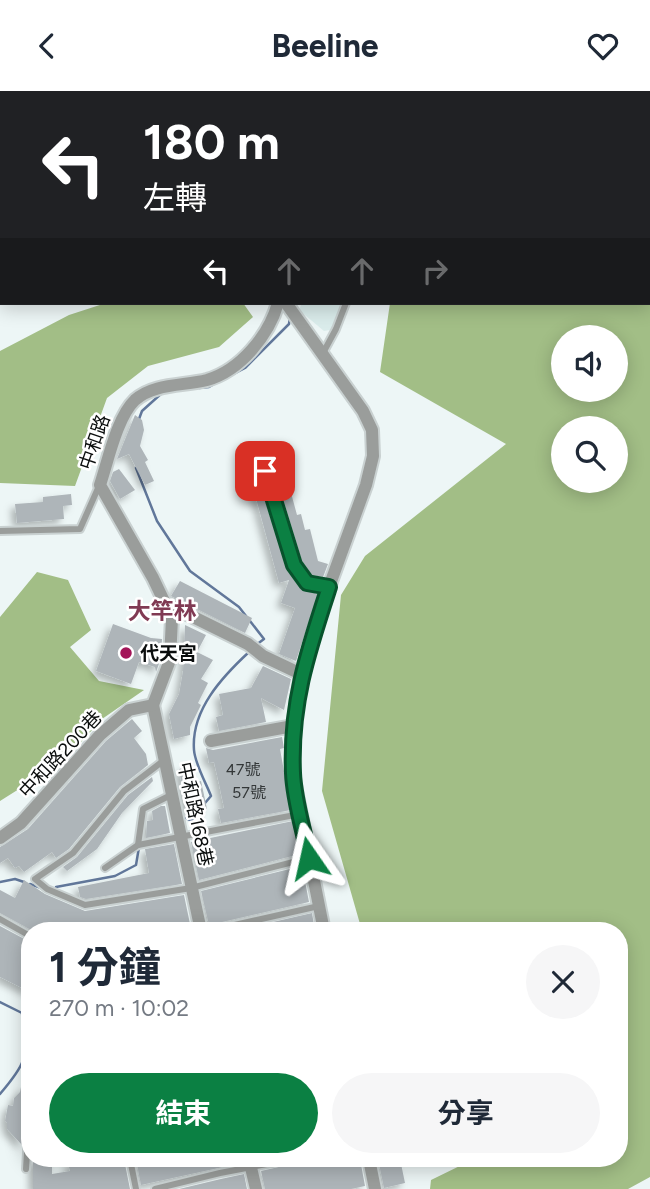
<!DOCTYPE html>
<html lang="zh-TW">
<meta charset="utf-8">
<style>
:root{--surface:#fff;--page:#f6f6f7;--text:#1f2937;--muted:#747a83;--accent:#0b8043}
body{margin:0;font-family:Figtree,"Noto Sans TC",sans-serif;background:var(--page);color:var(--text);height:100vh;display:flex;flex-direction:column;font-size:26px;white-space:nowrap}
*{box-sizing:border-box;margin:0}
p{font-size:23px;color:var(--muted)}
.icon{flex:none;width:38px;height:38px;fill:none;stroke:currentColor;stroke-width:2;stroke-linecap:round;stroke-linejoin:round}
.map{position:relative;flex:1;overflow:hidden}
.side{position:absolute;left:21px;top:831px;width:607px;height:245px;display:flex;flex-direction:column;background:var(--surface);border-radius:28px;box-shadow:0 4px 18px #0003}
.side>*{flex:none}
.top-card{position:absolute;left:0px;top:0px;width:651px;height:214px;box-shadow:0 4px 18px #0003;background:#202124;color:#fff;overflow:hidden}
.buttons{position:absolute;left:551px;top:234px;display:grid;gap:14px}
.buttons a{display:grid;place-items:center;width:77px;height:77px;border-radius:50%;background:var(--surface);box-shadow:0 4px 18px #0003;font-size:35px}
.pin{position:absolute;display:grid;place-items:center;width:60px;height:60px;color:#fff;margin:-30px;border-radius:14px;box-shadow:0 4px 10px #0006}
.me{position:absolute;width:77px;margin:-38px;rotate:349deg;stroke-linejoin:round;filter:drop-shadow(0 0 5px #0008)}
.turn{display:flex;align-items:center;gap:24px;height:147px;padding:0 28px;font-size:32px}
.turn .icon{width:91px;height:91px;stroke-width:2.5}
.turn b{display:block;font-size:49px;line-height:60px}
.lanes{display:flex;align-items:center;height:66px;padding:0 28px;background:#0003;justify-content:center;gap:35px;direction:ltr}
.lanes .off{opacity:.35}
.round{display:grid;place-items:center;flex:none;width:74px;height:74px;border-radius:37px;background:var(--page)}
.summary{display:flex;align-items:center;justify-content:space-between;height:119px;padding:0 28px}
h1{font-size:42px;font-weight:700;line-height:52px}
.action{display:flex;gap:14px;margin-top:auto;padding:14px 28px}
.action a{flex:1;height:80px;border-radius:42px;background:var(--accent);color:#fff;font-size:28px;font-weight:700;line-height:80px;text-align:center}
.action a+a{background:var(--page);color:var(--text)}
header{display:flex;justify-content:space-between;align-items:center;height:91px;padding:0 28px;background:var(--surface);font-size:32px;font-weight:700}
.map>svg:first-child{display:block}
.built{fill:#daeceb}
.forest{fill:#a2be86;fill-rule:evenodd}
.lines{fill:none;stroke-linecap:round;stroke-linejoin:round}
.stream{stroke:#61779a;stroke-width:2.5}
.building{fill:#aeb5b9;filter:url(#shadow)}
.lane-casing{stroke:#c9d1d1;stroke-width:10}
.street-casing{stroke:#c9d1d1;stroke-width:16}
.lane{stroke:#9a9d9b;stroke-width:6}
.street{stroke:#9a9d9b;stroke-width:12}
.route-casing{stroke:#07532c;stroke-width:18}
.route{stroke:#0b8043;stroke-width:12}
.poi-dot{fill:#a31458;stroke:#fff;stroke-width:2.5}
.labels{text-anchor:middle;stroke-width:5;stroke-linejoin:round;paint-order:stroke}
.number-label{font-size:16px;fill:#333738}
.street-label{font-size:19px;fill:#0a0d0d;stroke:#fff}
.poi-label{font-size:19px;font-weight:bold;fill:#0a0d0d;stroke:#fff;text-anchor:start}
.quarter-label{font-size:23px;font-weight:bold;fill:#803a53;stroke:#fff}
</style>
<header><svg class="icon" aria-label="back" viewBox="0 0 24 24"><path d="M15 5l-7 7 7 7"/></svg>Beeline<svg class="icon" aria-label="heart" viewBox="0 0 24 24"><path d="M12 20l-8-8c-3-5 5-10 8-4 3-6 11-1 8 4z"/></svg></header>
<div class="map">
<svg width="650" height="1098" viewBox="0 0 650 1098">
<defs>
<filter id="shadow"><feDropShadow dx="-4.5" dy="4.5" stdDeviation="3.5" flood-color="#0004"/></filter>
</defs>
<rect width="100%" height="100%" fill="#edf6f6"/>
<!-- built -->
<polygon class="built" points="302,212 337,212 345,215 336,238 324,240 299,219"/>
<!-- forest -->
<g class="forest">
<path d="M452,0H650V1086L628,1098H430L431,1089L474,1068H620V840H362L322,700L341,504L365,465L506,353L380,281L390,212H649V2H451ZM564,247H616V299H564ZM564,338H616V390H564Z"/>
<polygon points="106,212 243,212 253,226 219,256 148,275 107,307 75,395 0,392 0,260 69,224"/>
<polygon points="37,481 68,489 91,539 70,556 99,590 144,599 102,628 65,669 0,710 0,526"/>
</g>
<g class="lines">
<!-- stream -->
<g class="stream">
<polyline points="336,2 338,0"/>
<polyline points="228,286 245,277 289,233 290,226"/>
<polyline points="199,297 209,296 219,290"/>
<polyline points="139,328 142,320 162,302"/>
<polyline points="136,377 157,430 190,480 239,516 246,525"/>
<polyline points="250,530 264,548 256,554"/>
<path d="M205,712L211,705C206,692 195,673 194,659C191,619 222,586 249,561"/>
<polyline points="186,727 191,730 201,717"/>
<polyline points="0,791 15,788 24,791"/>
<polyline points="30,793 44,798"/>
<polyline points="56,796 115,785 136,774 139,756"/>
<path d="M0,911L22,922C26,967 30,968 0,1003"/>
</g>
</g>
<!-- building -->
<g class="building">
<polygon points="135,324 142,329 144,339 140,355 148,369 145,371 154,390 145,394 129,363 117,368"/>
<polygon points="277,350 297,424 301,423 305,439 310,438 318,470 328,473 323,486 312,484 302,470 266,352"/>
<polygon points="119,378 135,399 120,408 110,390 113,381"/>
<polygon points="258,387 287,479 301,498 318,503 296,570 279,563 295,517 281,512 289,489 279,492 251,389"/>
<polygon points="71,403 72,414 63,415 64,428 17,432 15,413 43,411 43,406"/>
<polygon points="180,490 252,527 245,542 171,505"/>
<polygon points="113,533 151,547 162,548 161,567 156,581 155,576 139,571 131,593 96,580"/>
<polygon points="185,534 206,544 197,561 213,569 201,588 208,592 198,612 201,614 190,636 190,644 174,648 169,623 179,603 183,580"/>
<polygon points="263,575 291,588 284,619 261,607 266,631 219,640 216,626 223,624 219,603 251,597"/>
<polygon points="132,628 142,640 134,647 146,663 148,674 120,696 69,758 56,767 52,761 24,781 19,775 15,777 8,767 0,772 0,756 28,738 106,650"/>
<polygon points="282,646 284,657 280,658 291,719 221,732 218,718 224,717 219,693 214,671 209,672 206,657 213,659"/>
<polygon points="191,676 194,692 201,690 207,718 187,722 179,678"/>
<polygon points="152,686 153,690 122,722 97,758 67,780 63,776 77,766 128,704"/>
<polygon points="161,715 165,715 170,742 146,747 147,730 153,729 152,720"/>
<polygon points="293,730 300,763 199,789 191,751"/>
<polygon points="174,753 182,793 86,808 80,806 78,796 149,782 145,758"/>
<polygon points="302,775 309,811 209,834 201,800"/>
<polygon points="24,789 45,803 85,820 184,804 190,833 155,840 33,840 0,822 0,799 15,807"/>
<polygon points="312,822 315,840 234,840"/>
<polygon points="0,835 30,851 30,901 0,886"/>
<polygon points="21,996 28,997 24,1012 22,1054 7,1038 7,1032 5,1030 8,1014 13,1015 14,1007 20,1001"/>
<polygon points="33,1068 52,1068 52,1083 70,1080 68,1072 84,1068 124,1068 130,1098 33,1098"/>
<polygon points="136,1068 240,1068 241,1072 141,1094"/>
<polygon points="314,1068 360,1068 365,1095 351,1098 265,1098 261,1080"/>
<polygon points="378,1068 400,1068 405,1092 384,1097"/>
<polygon points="244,1083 247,1098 179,1098 221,1088"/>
</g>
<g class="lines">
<!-- lane casing -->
<g class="lane-casing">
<g id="lane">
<polyline points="52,0 53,2"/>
<polyline points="120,0 121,2"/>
<polyline points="178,0 179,2"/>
<polyline points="323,262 336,238 346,212"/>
<polyline points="0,440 80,438 99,395"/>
<polyline points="163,670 124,700 73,762 35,788 47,798 85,814 191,797 309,767"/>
<polyline points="138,754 143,718 171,704"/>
<polyline points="105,777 138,754 300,723"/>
<polyline points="0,828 30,845"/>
<polyline points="208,840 319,815"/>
<polyline points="130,1068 136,1098"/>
<polyline points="26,1078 30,1012"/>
<polyline points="155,1098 220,1082 293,1068"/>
</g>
</g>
<!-- street casing -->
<g class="street-casing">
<g id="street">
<polyline points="244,0 244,2"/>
<polyline points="318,2 319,0"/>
<polyline points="0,43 2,47"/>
<polyline points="0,130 2,130"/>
<polyline points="286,212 363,320 372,339 373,365 366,394 329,496 301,583"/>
<polyline points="265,380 294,474 307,492 329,496"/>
<polyline points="167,513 248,553 263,565 301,583 293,635 293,684 324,840"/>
<path d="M153,614L170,569L172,527L153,487L100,394C108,370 117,326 135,309C154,292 184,295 207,289C241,279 269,244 278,212"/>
<polyline points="153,614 201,840"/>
<polyline points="211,650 293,635"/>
<polyline points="0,747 21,732 100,644 129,619 153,614"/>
<polyline points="249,1068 256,1098"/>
<polyline points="369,1068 375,1098"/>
</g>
</g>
<!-- lane -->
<use href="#lane" class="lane"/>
<!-- street -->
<use href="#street" class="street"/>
</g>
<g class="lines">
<!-- route casing -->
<g class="route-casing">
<path id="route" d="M265,380L294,474L307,492L329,496C308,560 290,613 293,682C294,710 304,739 309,767"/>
</g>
<!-- route -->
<use href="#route" class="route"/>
</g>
<!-- markers -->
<circle class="poi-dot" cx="126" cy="562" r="7"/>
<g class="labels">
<!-- number labels -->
<g class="number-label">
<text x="243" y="684">47號</text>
<text x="249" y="707">57號</text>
</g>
<!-- street labels -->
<g class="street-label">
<text transform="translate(94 351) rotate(-71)" y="7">中和路</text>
<text transform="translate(60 663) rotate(-47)" y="7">中和路200巷</text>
<text transform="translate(196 723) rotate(78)" y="7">中和路168巷</text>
</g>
<!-- poi labels -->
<g class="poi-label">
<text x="140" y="569">代天宮</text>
</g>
<!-- quarter labels -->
<g class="quarter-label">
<text x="162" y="528">大竿林</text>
</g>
</g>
</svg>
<div class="buttons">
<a><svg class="icon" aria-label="sound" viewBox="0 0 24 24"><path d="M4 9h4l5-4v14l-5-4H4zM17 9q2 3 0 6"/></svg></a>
<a><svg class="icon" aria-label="search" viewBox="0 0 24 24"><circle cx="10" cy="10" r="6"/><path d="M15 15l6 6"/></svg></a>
</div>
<div class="pin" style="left:265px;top:380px;background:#d93025"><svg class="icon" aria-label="arrive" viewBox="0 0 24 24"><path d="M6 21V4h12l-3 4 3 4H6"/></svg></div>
<svg class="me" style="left:309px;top:767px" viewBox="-20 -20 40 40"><path d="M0-17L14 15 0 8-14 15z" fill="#0b8043" stroke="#fff" stroke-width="4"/></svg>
<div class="top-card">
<div class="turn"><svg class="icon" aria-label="left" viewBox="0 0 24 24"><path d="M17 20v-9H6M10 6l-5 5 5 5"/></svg><div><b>180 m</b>左轉</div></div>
<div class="lanes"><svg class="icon" aria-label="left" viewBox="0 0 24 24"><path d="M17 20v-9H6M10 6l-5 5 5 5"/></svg><svg class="icon off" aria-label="ahead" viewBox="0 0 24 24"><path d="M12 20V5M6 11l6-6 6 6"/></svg><svg class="icon off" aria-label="ahead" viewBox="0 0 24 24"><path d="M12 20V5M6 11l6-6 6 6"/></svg><svg class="icon off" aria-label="right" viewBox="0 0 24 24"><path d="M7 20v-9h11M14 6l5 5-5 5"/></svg></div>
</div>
<section class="side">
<div class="summary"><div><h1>1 分鐘</h1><p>270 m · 10:02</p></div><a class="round"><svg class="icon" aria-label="close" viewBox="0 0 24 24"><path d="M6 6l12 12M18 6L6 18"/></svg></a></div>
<div class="action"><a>結束</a><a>分享</a></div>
</section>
</div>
